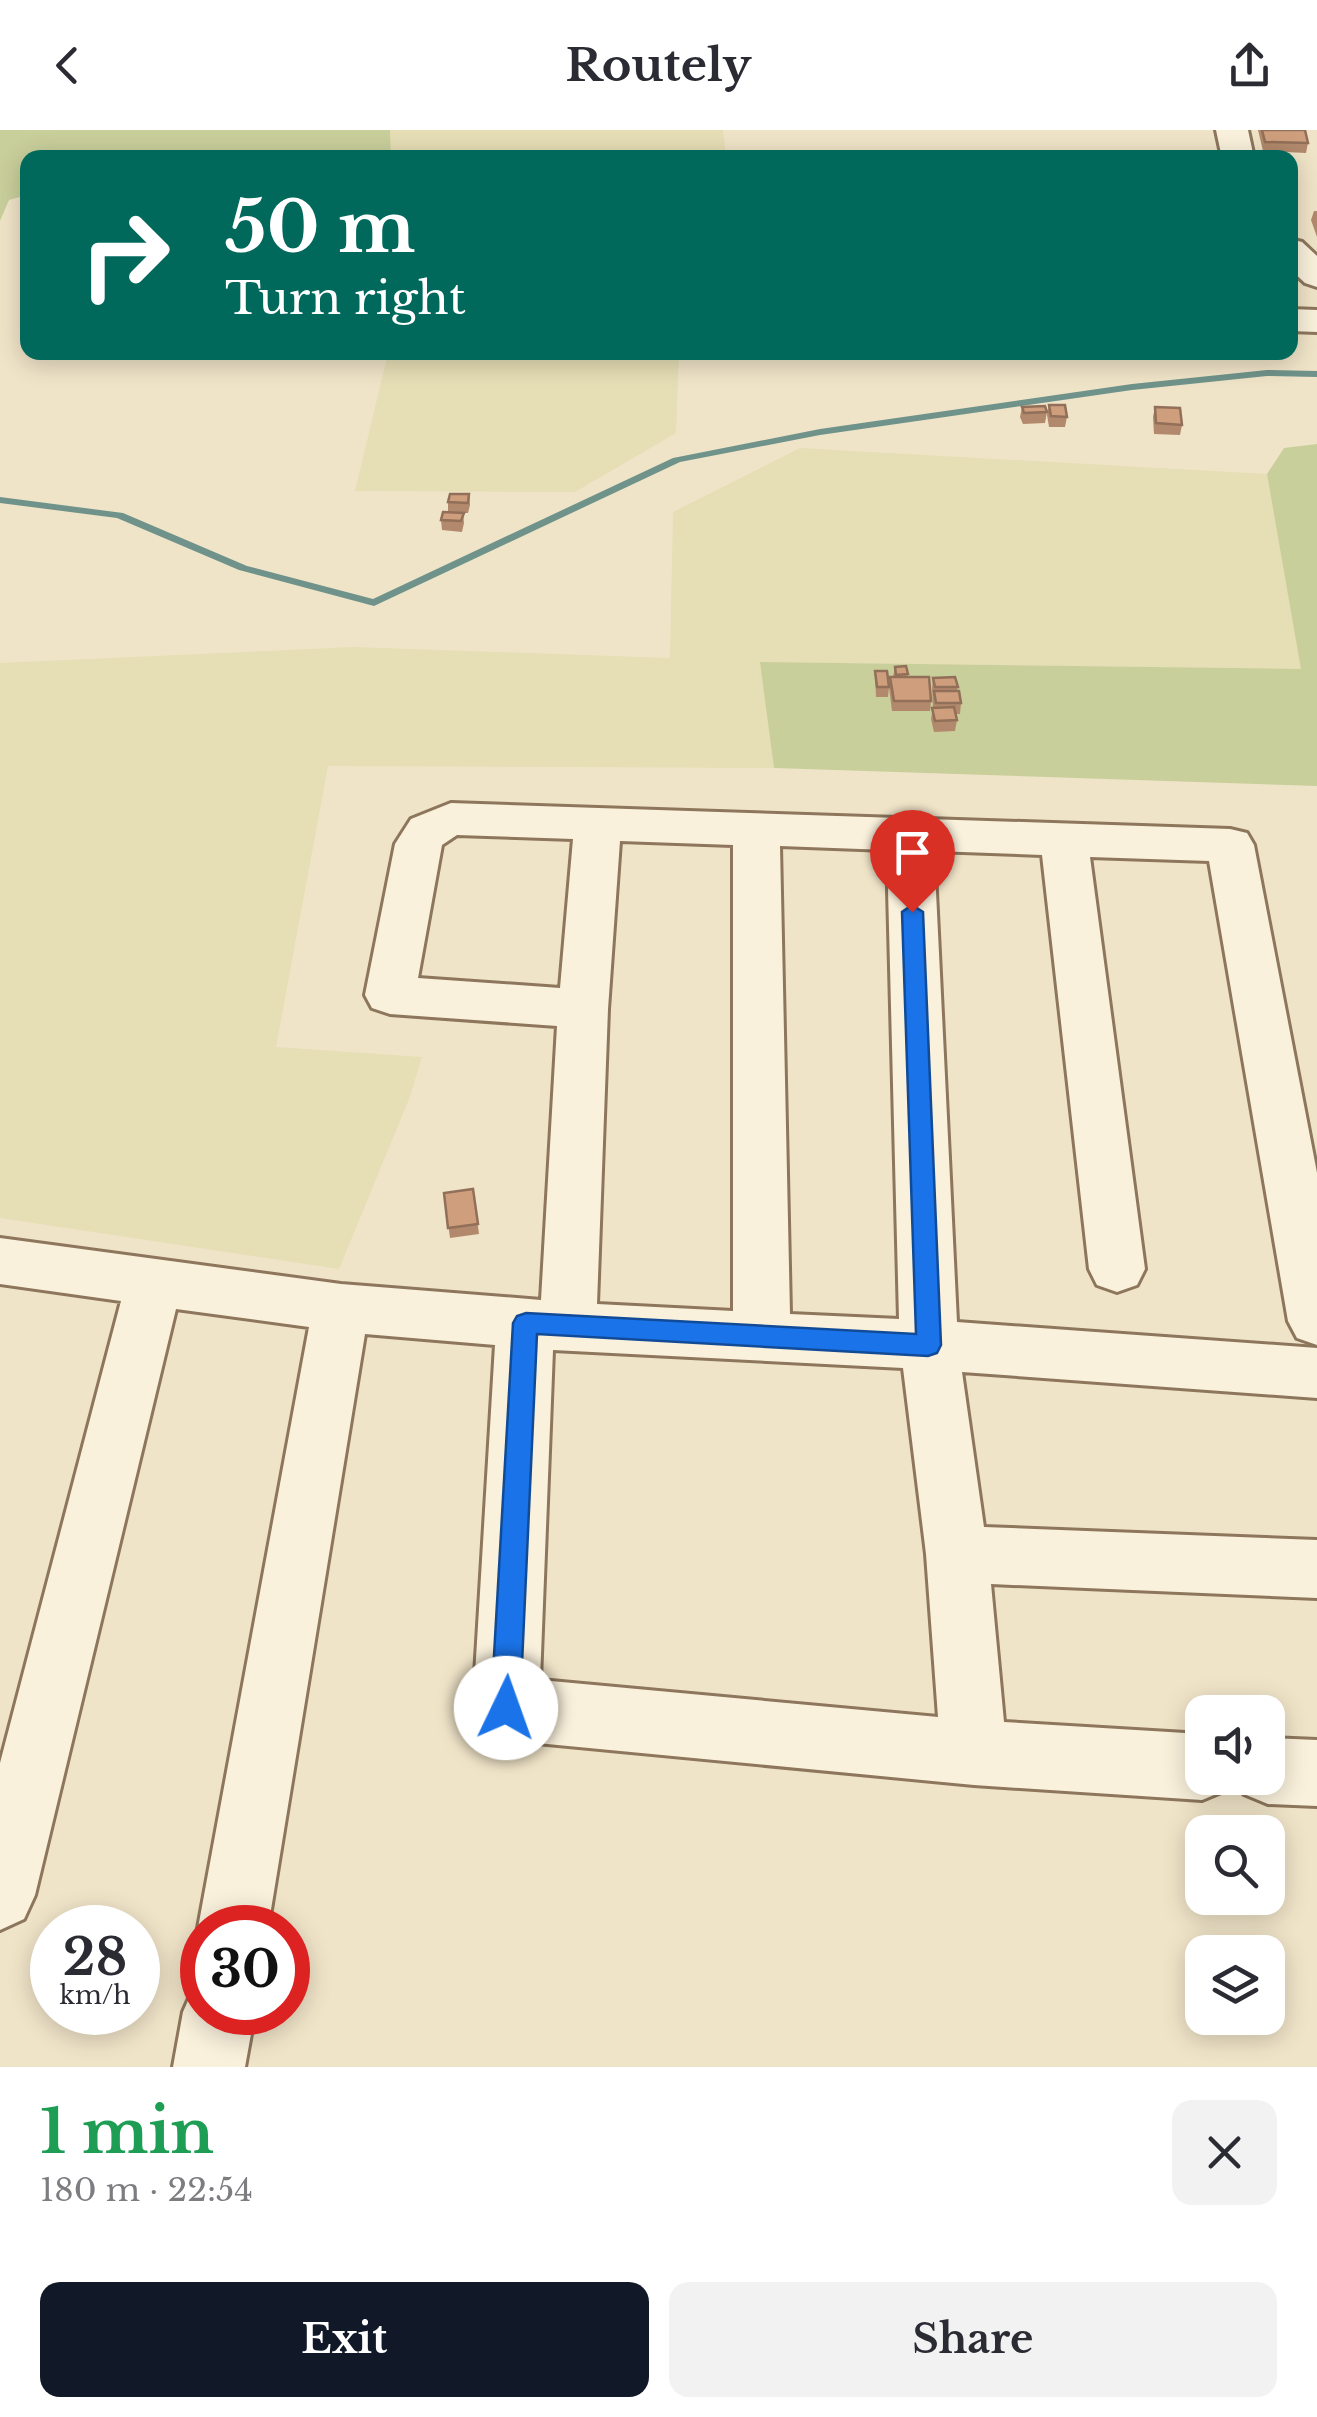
<!DOCTYPE html>
<meta charset="utf-8">
<style>
:root{--surface:#fff;--page:#f2f2f3;--text:#2b2b33;--muted:#7c7c81;--accent:#111827}
body{margin:0;font-family:"Libre Baskerville",serif;background:var(--page);color:var(--text);height:100vh;display:flex;flex-direction:column;font-size:38px;white-space:nowrap}
*{box-sizing:border-box;margin:0}
p{font-size:32px;color:var(--muted)}
.icon{flex:none;width:55px;height:55px;fill:none;stroke:currentColor;stroke-width:2;stroke-linecap:round;stroke-linejoin:round}
.map{position:relative;height:1937px;overflow:hidden}
.drawer{display:flex;flex-direction:column;background:var(--surface);flex:1}
.drawer>*{flex:none}
.banner{position:absolute;left:20px;top:20px;width:1278px;height:210px;border-radius:20px;box-shadow:0 5px 25px #0003;background:#00695c;color:#fff;overflow:hidden}
.controls{position:absolute;left:1185px;top:1565px;display:grid;gap:20px}
.controls a{display:grid;place-items:center;width:100px;height:100px;border-radius:20px;background:var(--surface);box-shadow:0 5px 25px #0003;font-size:50px}
.speed{position:absolute;left:30px;top:1775px;display:flex;gap:20px;font-size:50px;font-weight:700;text-align:center}
.speed>*{display:grid;place-content:center;width:130px;height:130px;border-radius:50%;background:var(--surface);box-shadow:0 5px 25px #0003;line-height:1}
.speed small{font-size:25px;font-weight:400}
.speed .limit{border:15px solid #d22;background:#fff;color:#111}
.pin{position:absolute;display:grid;place-items:center;width:85px;height:85px;color:#fff;margin:-102px -42px;border-radius:50% 50% 50% 0;rotate:-45deg;box-shadow:0 0 10px #0007}
.pin .icon{rotate:45deg}
.me{position:absolute;width:110px;margin:-55px;rotate:3deg;stroke-linejoin:round;filter:drop-shadow(0 0 8px #0008)}
.turn{display:flex;align-items:center;gap:35px;height:210px;padding:0 40px;font-size:45px}
.turn .icon{width:130px;height:130px;stroke-width:2.5}
.turn b{display:block;font-size:70px;line-height:85px}
.round{display:grid;place-items:center;flex:none;width:105px;height:105px;border-radius:20px;background:var(--page)}
.summary{display:flex;align-items:center;justify-content:space-between;height:170px;padding:0 40px}
h1{font-size:60px;font-weight:700;line-height:75px;color:#1e9e55}
.cta{display:flex;gap:20px;margin-top:auto;padding:20px 40px}
.cta a{flex:1;height:115px;border-radius:20px;background:var(--accent);color:#fff;font-size:40px;font-weight:700;line-height:115px;text-align:center}
.cta a+a{background:var(--page);color:var(--text)}
header{display:flex;justify-content:space-between;align-items:center;height:130px;padding:0 40px;background:var(--surface);font-size:45px;font-weight:700}
.map>svg:first-child{display:block}
.farmland{fill:#e6deb5}
.green{fill:#c9cf9b}
.lines{fill:none;stroke-linecap:round;stroke-linejoin:round}
.stream{fill:#6f938a;fill-rule:evenodd}
.street-casing{stroke:#8d765c;stroke-width:6}
.street{fill:#faf1dc;fill-rule:evenodd}
.wall{fill:#b2896c}
.building{fill:#cf9f7d;stroke:#916f58;stroke-width:2.5}
.route{fill:#1a73e8;stroke:#114b97;stroke-width:2.5}
</style>
<header><svg class="icon" aria-label="back" viewBox="0 0 24 24"><path d="M15 5l-7 7 7 7"/></svg>Routely<svg class="icon" aria-label="share" viewBox="0 0 24 24"><path d="M12 15V3M7 8l5-5 5 5M5 13v7h14v-7"/></svg></header>
<div class="map">
<svg width="1317" height="1937" viewBox="0 0 1317 1937">
<rect width="100%" height="100%" fill="#f0e4c8"/>
<!-- farmland -->
<g class="farmland">
<polygon points="390,0 723,0 726,27 391,27"/>
<polygon points="388,223 679,223 676,303 575,362 355,361"/>
<polygon points="800,318 1267,344 1302,539 761,532 774,638 328,636 276,917 422,927 409,969 339,1139 0,1088 0,533 354,517 670,528 673,382"/>
</g>
<!-- green -->
<g class="green">
<polygon points="0,0 390,0 391,27 28,28 27,65 9,70 0,91"/>
<polygon points="1317,314 1317,656 774,638 760,532 1301,539 1267,344 1284,318"/>
</g>
<g class="lines">
<!-- stream -->
<polygon class="stream" points="1267,240 1317,241 1317,247 1267,246 1132,260 820,305 680,332 374,476 239,440 117,388 0,373 0,367 123,383 247,436 373,469 673,328 820,299 1132,254"/>
<!-- street casing -->
<g class="street-casing">
<g id="street">
<polygon points="1216,0 1248,0 1254,28 1222,28"/>
<polygon points="1290,109 1302,112 1317,126 1317,157 1305,153 1290,139"/>
<polygon points="1290,179 1317,180 1317,202 1290,201"/>
<path d="M451,673L1230,699L1247,703L1254,715L1317,1043V1215L1297,1208L1288,1191L1209,731L1090,727L1145,1139L1137,1155L1117,1162L1097,1155L1089,1139L1042,725L934,721L957,1192L1317,1218V1268L962,1242L984,1397L1317,1410V1468L991,1454L1004,1592L1202,1604V1648H1231L1226,1660L1202,1670L974,1655L506,1610L483,1600L473,1578L495,1215L365,1204L268,1798H202V1809L198,1798L309,1197L176,1179L35,1765L24,1789L0,1800V1633L121,1171L0,1154V1108L341,1154L541,1170L557,896L390,884L372,878L365,865L395,714L411,689ZM457,705L573,709L560,858L418,848L442,715ZM620,711L733,715V1181L597,1174L608,879ZM780,716L887,720L899,1189L790,1184ZM553,1220L903,1238L926,1424L938,1587L540,1550Z"/>
<polygon points="1268,1608 1317,1610 1317,1676 1268,1674 1244,1664 1237,1648 1268,1648"/>
<polygon points="202,1853 202,1882 255,1882 245,1937 173,1937 183,1882 194,1857"/>
</g>
</g>
<!-- street -->
<use href="#street" class="street"/>
</g>
<!-- wall -->
<g class="wall">
<polygon points="1258,0 1305,0 1308,13 1306,23 1263,21"/>
<polygon points="1314,81 1317,81 1317,107 1311,90"/>
<polygon points="1049,275 1067,287 1065,297 1049,297 1047,285"/>
<polygon points="1022,277 1047,282 1045,293 1023,294 1020,287"/>
<polygon points="1155,277 1182,295 1180,305 1154,304 1153,287"/>
<polygon points="469,364 470,375 468,383 463,383 464,393 462,402 442,400 441,390 448,382 448,372"/>
<polygon points="895,537 908,544 908,547 931,571 930,581 892,581 889,557 890,547 893,547"/>
<polygon points="875,541 889,557 888,567 876,567"/>
<polygon points="933,548 958,557 957,561 961,573 960,584 955,584 957,590 955,601 934,602 931,589 933,578 932,558"/>
<polygon points="473,1059 479,1104 450,1108 444,1063"/>
</g>
<!-- building -->
<g class="building">
<polygon points="1262,0 1305,0 1308,13 1265,12"/>
<polygon points="1049,275 1065,275 1067,287 1051,286"/>
<polygon points="1045,276 1047,282 1024,283 1022,277"/>
<polygon points="1155,277 1180,278 1182,295 1156,293"/>
<polygon points="450,364 469,364 468,373 448,372"/>
<polygon points="443,382 464,383 461,391 441,390"/>
<polygon points="906,536 908,544 896,545 895,537"/>
<polygon points="875,541 887,541 889,557 877,557"/>
<polygon points="890,547 929,547 931,571 894,571"/>
<polygon points="955,547 958,557 935,557 933,548"/>
<polygon points="934,561 959,561 961,573 936,573"/>
<polygon points="954,577 957,590 935,591 932,578"/>
<polygon points="473,1059 478,1094 448,1098 444,1063"/>
</g>
<!-- route -->
<polygon class="route" points="912,775 923,782 941,1215 937,1223 928,1226 537,1204 520,1578 516,1587 506,1591 495,1587 491,1578 513,1193 517,1186 526,1183 916,1204 902,782"/>
</svg>
<div class="controls">
<a><svg class="icon" aria-label="sound" viewBox="0 0 24 24"><path d="M4 9h4l5-4v14l-5-4H4zM17 9q2 3 0 6"/></svg></a>
<a><svg class="icon" aria-label="search" viewBox="0 0 24 24"><circle cx="10" cy="10" r="6"/><path d="M15 15l6 6"/></svg></a>
<a><svg class="icon" aria-label="layers" viewBox="0 0 24 24"><path d="M12 4l9 5-9 5-9-5zM3 14l9 5 9-5"/></svg></a>
</div>
<div class="speed"><div>28<small>km/h</small></div><div class="limit">30</div></div>
<div class="pin" style="left:912px;top:782px;background:#d93025"><svg class="icon" aria-label="arrive" viewBox="0 0 24 24"><path d="M6 21V4h12l-3 4 3 4H6"/></svg></div>
<svg class="me" style="left:506px;top:1578px" viewBox="-20 -20 40 40"><circle r="19" fill="#fff"/><path d="M0-13L10 11 0 6-10 11z" fill="#1a73e8"/></svg>
<div class="banner">
<div class="turn"><svg class="icon" aria-label="right" viewBox="0 0 24 24"><path d="M7 20v-9h11M14 6l5 5-5 5"/></svg><div><b>50 m</b>Turn right</div></div>
</div>
</div>
<section class="drawer">
<div class="summary"><div><h1>1 min</h1><p>180 m · 22:54</p></div><a class="round"><svg class="icon" aria-label="close" viewBox="0 0 24 24"><path d="M6 6l12 12M18 6L6 18"/></svg></a></div>
<div class="cta"><a>Exit</a><a>Share</a></div>
</section>
